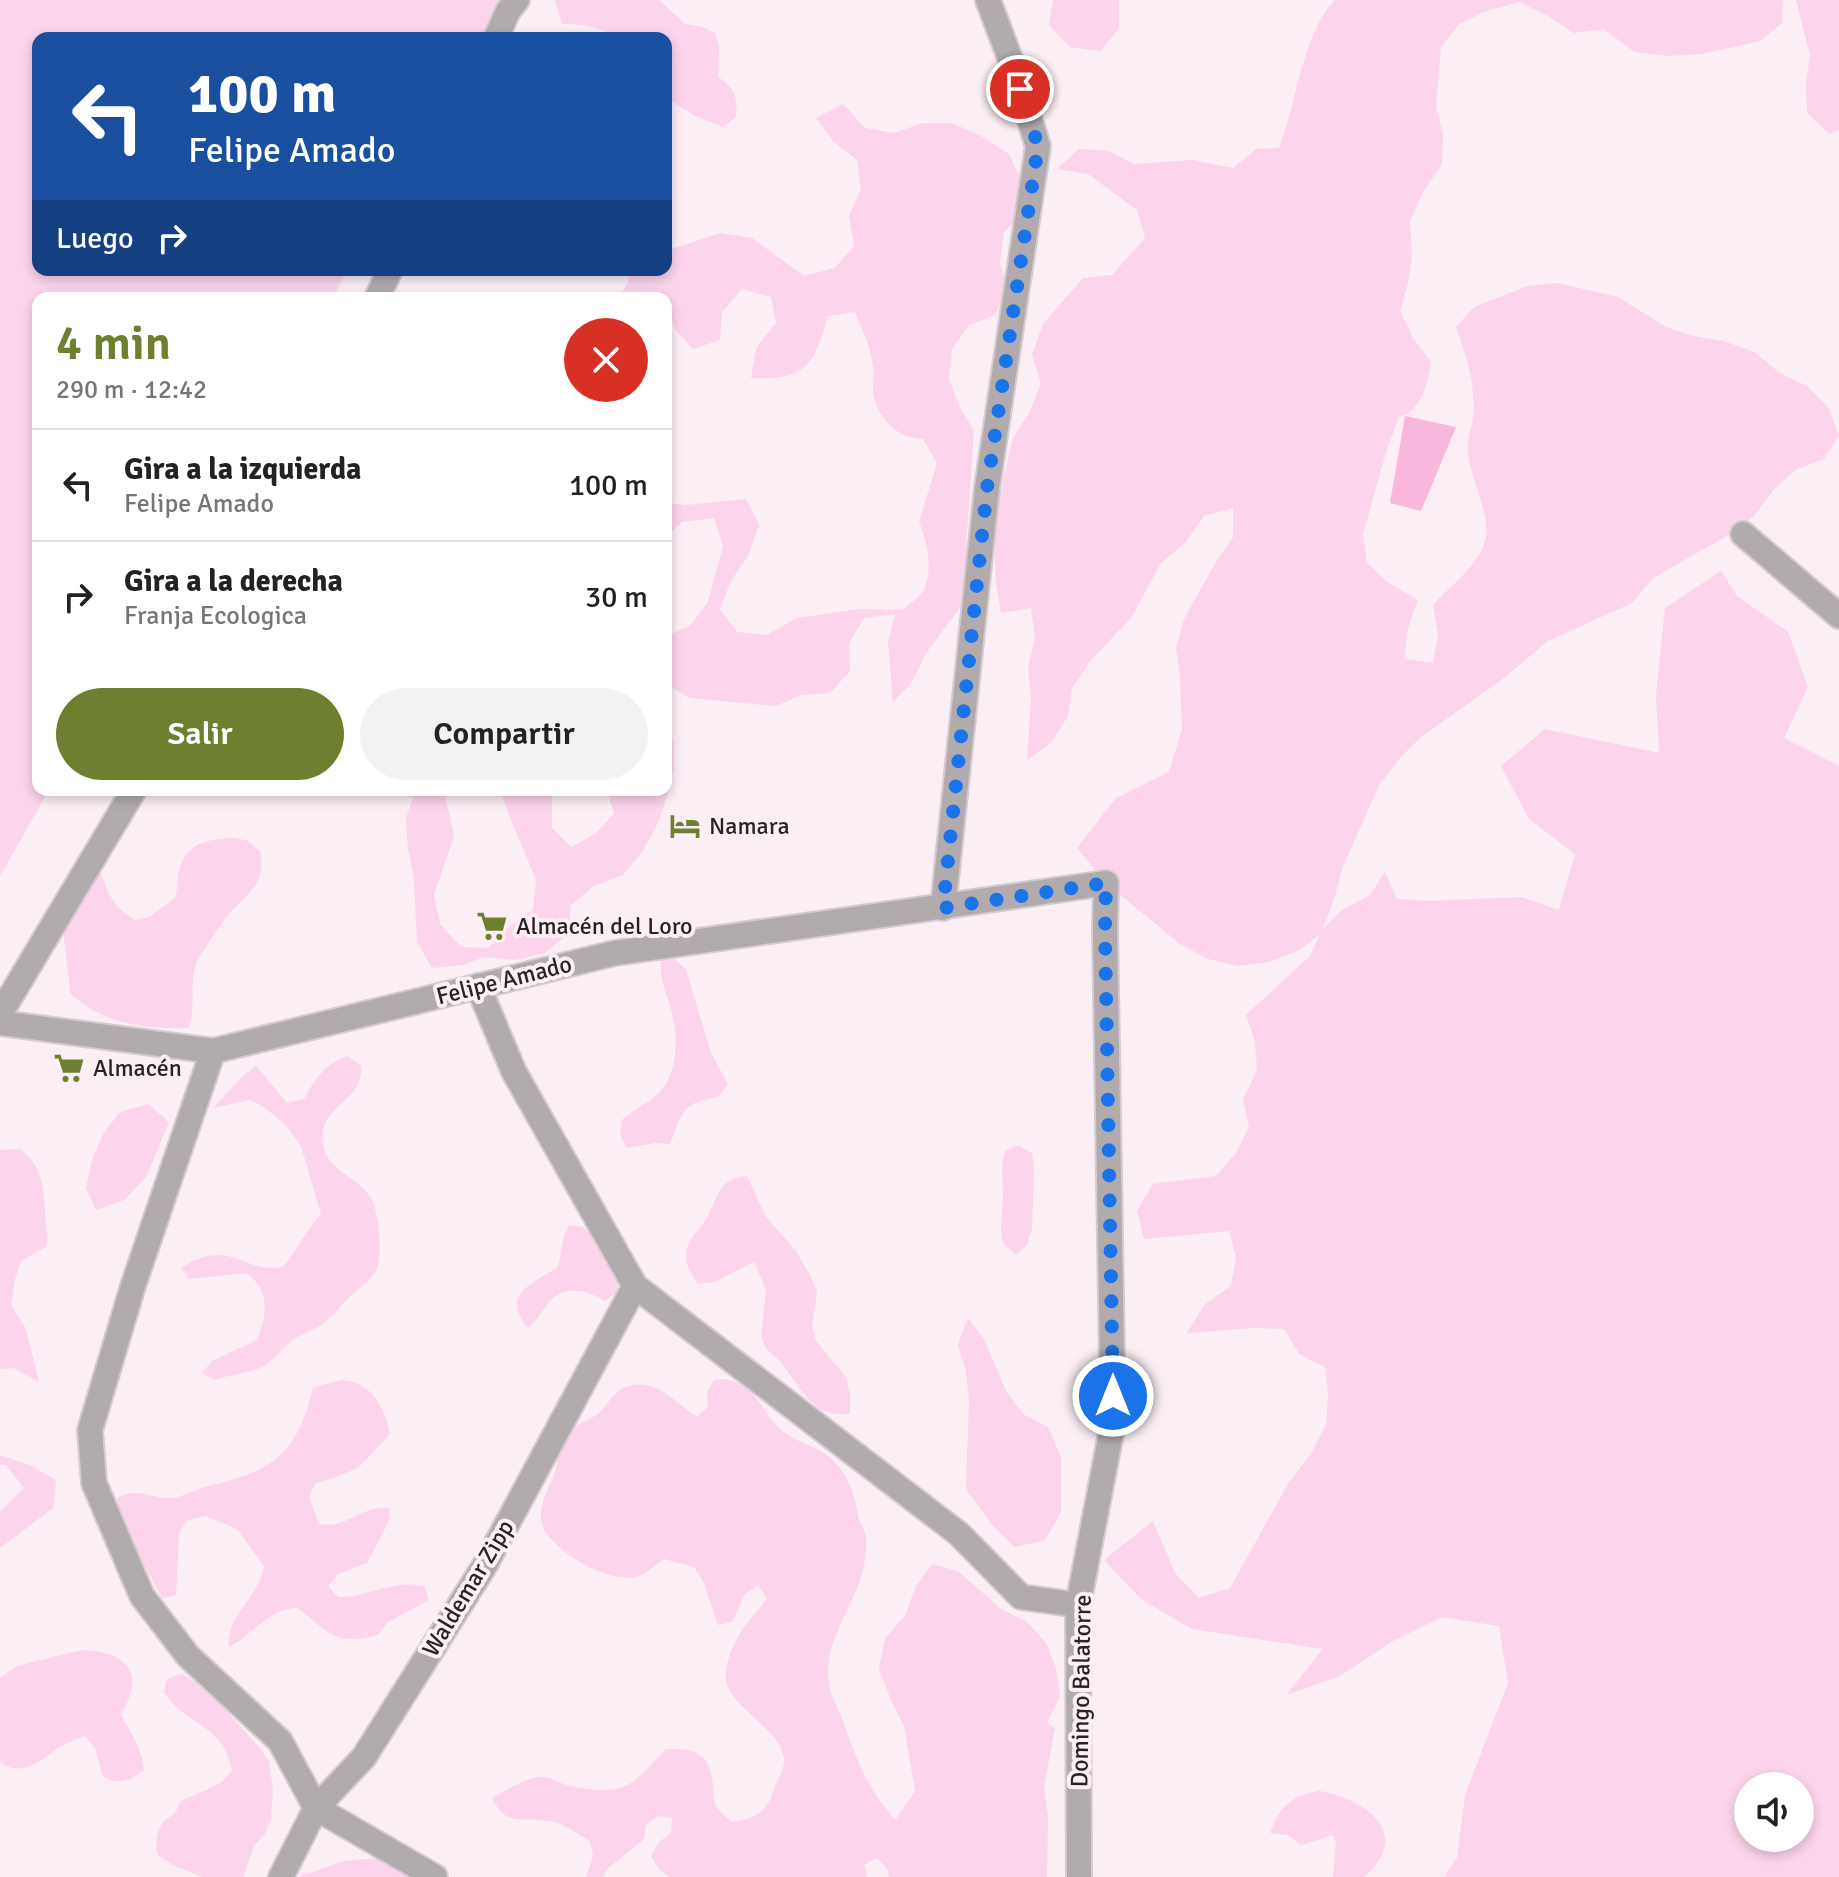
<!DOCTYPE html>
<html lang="es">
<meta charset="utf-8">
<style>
:root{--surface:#fff;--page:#f2f2f2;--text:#222;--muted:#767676;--line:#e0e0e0;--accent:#6e802f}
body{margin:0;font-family:Signika,sans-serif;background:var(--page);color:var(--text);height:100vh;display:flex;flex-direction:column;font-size:30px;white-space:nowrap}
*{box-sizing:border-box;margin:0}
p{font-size:26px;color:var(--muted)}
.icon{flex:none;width:44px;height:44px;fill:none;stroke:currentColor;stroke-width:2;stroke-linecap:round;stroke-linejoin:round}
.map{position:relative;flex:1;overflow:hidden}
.panel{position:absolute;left:32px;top:292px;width:640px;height:504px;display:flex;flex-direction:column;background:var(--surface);border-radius:16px;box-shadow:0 4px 12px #0003}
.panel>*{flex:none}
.banner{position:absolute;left:32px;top:32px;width:640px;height:244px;border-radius:16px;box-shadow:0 4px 12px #0003;background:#1a4fa0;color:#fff;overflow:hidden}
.buttons{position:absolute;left:1734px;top:1772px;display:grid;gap:16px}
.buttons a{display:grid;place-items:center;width:80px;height:80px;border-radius:50%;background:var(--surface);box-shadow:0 4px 12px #0003;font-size:40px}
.pin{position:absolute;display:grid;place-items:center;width:68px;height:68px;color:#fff;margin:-34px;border:4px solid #fff;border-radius:50%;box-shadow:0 2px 8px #0007}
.me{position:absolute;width:88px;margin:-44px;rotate:0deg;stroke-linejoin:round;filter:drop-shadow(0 0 6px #0008)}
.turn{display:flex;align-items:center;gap:28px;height:168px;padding:0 24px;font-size:36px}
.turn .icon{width:104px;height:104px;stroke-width:2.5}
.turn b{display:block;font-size:56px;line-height:68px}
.then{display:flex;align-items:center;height:76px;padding:0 24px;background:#0003;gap:16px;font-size:30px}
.round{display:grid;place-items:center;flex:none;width:84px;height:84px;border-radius:42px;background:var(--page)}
.summary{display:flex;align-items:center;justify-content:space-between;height:136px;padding:0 24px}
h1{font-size:48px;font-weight:600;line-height:60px;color:var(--accent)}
.primary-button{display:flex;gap:16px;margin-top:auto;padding:16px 24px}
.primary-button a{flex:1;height:92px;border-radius:48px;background:var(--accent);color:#fff;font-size:32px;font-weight:600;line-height:92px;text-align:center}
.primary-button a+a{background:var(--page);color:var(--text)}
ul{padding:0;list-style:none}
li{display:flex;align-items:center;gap:24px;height:112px;padding:0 24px;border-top:2px solid var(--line)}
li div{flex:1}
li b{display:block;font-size:30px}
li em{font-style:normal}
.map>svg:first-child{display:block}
.green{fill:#fcd4eb;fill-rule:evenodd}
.water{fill:#f9b7dd}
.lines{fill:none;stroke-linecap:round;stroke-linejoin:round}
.minor-casing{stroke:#d5cad0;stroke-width:28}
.minor{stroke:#b1abae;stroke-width:24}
.route{stroke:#1a73e8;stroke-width:14;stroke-dasharray:0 25.2}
.labels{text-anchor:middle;stroke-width:8;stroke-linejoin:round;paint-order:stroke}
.poi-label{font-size:24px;fill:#282426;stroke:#fbeef5;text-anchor:start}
.street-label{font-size:24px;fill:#282426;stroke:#fbeef5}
</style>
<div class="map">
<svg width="1839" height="1877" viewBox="0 0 1839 1877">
<rect width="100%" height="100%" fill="#fbeef5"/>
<!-- green -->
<g class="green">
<polygon points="0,0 503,0 481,38 38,38 38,270 348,270 332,298 38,298 38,790 49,790 0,876"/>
<path d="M555,0H659L685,24L702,27L715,33L719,47L718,77C735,88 738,98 736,117L723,127L695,116L666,98V38H613L612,34C594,26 581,24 562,24Z"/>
<polygon points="1053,0 1119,0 1119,28 1100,51 1070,47 1049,25"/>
<path d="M1335,0H1782L1783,22L1760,41L1701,54L1669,56L1635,52L1603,29L1574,33L1546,15L1519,2L1486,11L1459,24L1441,47L1436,107L1443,135L1442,164L1423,192L1410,221L1412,256L1408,283L1400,311L1413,338L1431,362C1428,382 1422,411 1399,417L1387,449L1363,534L1367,563L1387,582L1418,600L1408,628L1404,659L1433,663L1438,635L1433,605C1450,586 1481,564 1486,537C1490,514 1471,479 1468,453C1466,441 1472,429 1473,417C1476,385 1467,357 1456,327L1474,307L1528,286L1557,283L1618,297L1666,327L1693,336L1724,341L1754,352L1780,373L1807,386L1828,407L1839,435L1824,459L1795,470L1774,489L1755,515L1732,533L1653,578L1632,603L1548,641L1500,681L1421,737L1400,758L1379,785L1342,869L1334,900L1322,930L1342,910L1370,895L1385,872L1397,899L1428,901L1521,897L1559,910L1575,854L1529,819L1501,766L1545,729L1659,753L1656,695L1665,608L1721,571L1737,596L1788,632L1808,687L1784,738L1839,766V1877H1444L1457,1858L1465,1795L1508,1683L1499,1626L1442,1617L1393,1641L1340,1676L1286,1695L1323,1649L1192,1629L1142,1600L1104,1560L1153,1521L1175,1573L1199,1598L1230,1588L1288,1484L1310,1455L1326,1425L1328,1394L1325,1367L1299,1354L1284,1329L1254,1328L1187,1333L1205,1304L1231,1286L1236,1257L1229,1231L1144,1239L1137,1211L1153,1184L1216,1176L1236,1153L1249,1127L1243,1099L1257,1070L1255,1042L1246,1015L1310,956L1320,934L1298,951L1269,962L1238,966L1208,959L1180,944L1106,883L1077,848L1116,798L1169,772L1182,729L1180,677L1176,648L1184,619L1216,562L1233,537V508L1204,516L1185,543L1161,563L1131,618L1091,660L1072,688L1068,716L1051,743L1027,760L1031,698L1028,668L1035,637L1031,608L1001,613L996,583L993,523L1013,438L1029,413L1041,384L1032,354L1043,324L1083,278L1112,275L1145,238L1137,210L1088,174L1057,169L1079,149L1108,151L1135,164L1192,160L1233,168L1256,149L1279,148C1297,103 1302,34 1335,0ZM1748,1786H1800V1838H1748Z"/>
<polygon points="1796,0 1839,0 1839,130 1830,134 1807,113 1806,84 1810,55"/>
<path d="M843,104L865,128L894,133L923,123H952L981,136L1009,154L1022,182L1026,212L1004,232L1000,262L1007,289L995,315L968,326L952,349L949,378L959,406L974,431L966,546L969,575L963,604L926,653L912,682L893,702L888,642L895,614L864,618L849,643L850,671L830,693L801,695L776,706L690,698L666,684V636L690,626L708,602L723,546L714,518L682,522L666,537V503L686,505L746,499L759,525L748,556L731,581L720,609L737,632L767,635L797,618L859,609L902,610C909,604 922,596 925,587C933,566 927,542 919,522L937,463L923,439C897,439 876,417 873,391C873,383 874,374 873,366C871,347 862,329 855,312L828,316C814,366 806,380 751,378L756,348L776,323L771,297L742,289L722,312L720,340L693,349L675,329L666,298H618L629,281L627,270H666V251L720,233L752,238L804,276L835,268L854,246L849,216L861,189L857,160L834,142L816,118Z"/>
<polygon points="673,738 674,769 667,796 658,823 642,852 623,875 594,886 571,905 568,934 545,953 515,960 484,957 463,965 432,968 417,942 414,879 408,848 406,818 416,790 444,790 454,836 434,895 440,924 461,947 488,948 509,927 533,910 536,880 499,790 552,790 552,828 571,847 595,834 614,814 607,790 666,790 666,741"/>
<path d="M232,838L246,840L260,851C267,885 248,892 229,914C219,926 209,942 200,956C186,979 198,1005 188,1028C144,1029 104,1025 70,993C69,959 53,900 70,870C74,863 80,857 85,850C110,875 99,899 135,920L149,917L175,898C178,888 177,876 180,867C188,842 210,839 232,838Z"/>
<path d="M675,959L686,970L711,1053L728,1084L718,1097C679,1103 683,1114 670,1144L655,1143L627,1148L620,1135L622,1120C633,1110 647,1104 658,1094C678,1076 679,1034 671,1009C666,992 659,979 661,960Z"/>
<path d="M347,1056L361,1066C364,1104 317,1103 323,1144C327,1173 362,1177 373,1202C379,1217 384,1261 374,1274C367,1283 356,1291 347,1299C339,1307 332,1318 321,1325C313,1330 303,1333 294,1339C282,1347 275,1360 262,1367C248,1374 230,1374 215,1380L202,1373L212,1361L257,1340C267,1315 271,1290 246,1273L189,1279L181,1268C230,1236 242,1274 283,1267C297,1250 306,1231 321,1214L301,1146L284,1123L262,1106L249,1100L213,1108L244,1075L256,1066L287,1103L304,1099C316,1078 324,1065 347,1056Z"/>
<polygon points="148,1104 169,1122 146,1177 124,1200 96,1210 86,1188 92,1160 103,1134 120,1112"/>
<polygon points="1018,1145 1032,1153 1034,1167 1032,1229 1027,1245 1016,1255 1002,1242 1001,1226 1003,1196 1002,1166 1005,1151"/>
<path d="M19,1149C42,1163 44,1189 45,1213C45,1225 49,1234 47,1246L21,1261L15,1279L11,1305L26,1329L39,1382L13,1368L0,1369V1150Z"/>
<path d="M747,1176L766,1217L796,1251L811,1277L817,1292L812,1326L816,1341L845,1376L850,1394V1414H835L821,1410L808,1399L779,1360L767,1350L761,1337L766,1290L754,1262L714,1282L698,1284C692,1275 686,1267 686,1256C686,1240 700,1230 707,1218C719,1196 717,1179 747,1176Z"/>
<path d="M569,1225L583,1227L604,1248L619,1276L617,1292L605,1301C588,1290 565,1284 550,1301C542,1311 538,1319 528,1328C499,1294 534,1283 558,1267C562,1251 561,1239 569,1225Z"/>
<polygon points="968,1318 984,1339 1006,1391 1023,1414 1048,1427 1061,1457 1061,1512 1045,1540 1015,1547 993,1526 966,1489 969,1400 966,1371 958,1344"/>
<path d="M727,1379C765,1393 758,1412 784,1432C802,1446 823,1446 839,1467C851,1482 856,1499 858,1517C859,1523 864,1527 865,1533C867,1540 866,1551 865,1558C861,1601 821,1637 829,1685C831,1696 838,1708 842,1719C857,1760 866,1786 895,1820L915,1792L904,1726L890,1698L879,1668L885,1638L905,1616L916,1586L932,1564L958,1571L1001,1609L1026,1621L1046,1643L1056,1668L1060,1696L1047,1722L1055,1728L1044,1787L1048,1816L1047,1877H889L887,1868L877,1858L864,1865L867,1877H669L659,1869L651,1856L659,1842L671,1833L672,1818L658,1816L646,1825L644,1839L608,1868L602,1877H586L593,1856L590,1842C577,1833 564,1823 549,1821C523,1817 505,1827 492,1798C506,1791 528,1775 545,1777C553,1778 561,1784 569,1786C625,1797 630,1788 666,1749C696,1748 710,1753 713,1785C714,1791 712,1798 715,1803C718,1811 725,1817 732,1822C753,1819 767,1813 773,1792C776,1782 783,1773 784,1763C786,1730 730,1710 726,1679C724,1662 737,1635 748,1622C755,1613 761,1608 767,1598L758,1586L745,1594L732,1622L718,1625L703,1581L694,1567L664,1559C656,1564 648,1572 639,1576C611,1586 550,1550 542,1524C536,1505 553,1484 557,1465C558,1461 557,1457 558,1453C560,1446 569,1432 575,1427C583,1421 593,1419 601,1411C611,1400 616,1388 633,1385C660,1381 676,1404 697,1417L708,1407L707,1392L714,1380Z"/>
<path d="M341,1380C372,1382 384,1406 390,1434L358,1468L328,1480L315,1483L309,1497L319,1524C349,1529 356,1506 390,1508L388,1523L367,1563L338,1574L328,1586L338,1597C369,1597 392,1579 424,1586L429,1600L388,1622L378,1635C334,1646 330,1633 298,1608C268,1608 254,1634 229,1647C226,1615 259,1598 264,1566L237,1529L206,1516L186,1521L179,1534L176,1595L162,1598L117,1515V1498C139,1487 148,1498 170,1498C181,1498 194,1490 205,1487C271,1472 297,1456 313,1388Z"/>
<polygon points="0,1455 32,1466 56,1480 53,1508 0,1548 0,1512 24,1488 6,1465 0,1465"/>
<path d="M82,1650C127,1652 146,1672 121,1715C131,1734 142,1748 144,1770C129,1781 120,1785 103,1777L95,1748L85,1736C77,1739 68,1742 60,1747C41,1759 23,1779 0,1762V1678L14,1668L28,1663Z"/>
<path d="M182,1674L207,1690L259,1747L269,1761L273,1790L271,1819L265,1834L254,1846L243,1877H202L173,1865L159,1856L156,1850L157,1835L163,1822L175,1813L181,1801L221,1783L232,1771C223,1722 188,1728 164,1692L167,1679Z"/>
<path d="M1320,1791C1366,1800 1414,1833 1364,1877H1333L1336,1843L1333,1835L1301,1845L1288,1835L1270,1833C1280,1806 1292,1795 1320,1791Z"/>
<polygon points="378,1858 396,1865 408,1874 407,1877 298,1877 344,1861"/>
</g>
<!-- water -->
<polygon class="water" points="1405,416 1456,427 1421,511 1390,503"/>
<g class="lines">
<!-- minor casing -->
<g class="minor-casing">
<g id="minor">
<polyline points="496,38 508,11 517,0"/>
<polyline points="377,298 390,270"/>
<polyline points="1743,534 1839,616"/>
<polyline points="943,908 987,488 1038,146 1011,61 988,0"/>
<polyline points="478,986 514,1072 635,1286 959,1534 1021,1597 1078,1605"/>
<polyline points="0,1014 134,790"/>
<polyline points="0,1023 213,1051 615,953 1106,883 1105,930 1113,1423 1078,1605 1079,1877"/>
<polyline points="213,1051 133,1286 90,1430 94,1483 142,1596 188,1656 280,1741 316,1808 435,1877"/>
<polyline points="281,1877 316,1808 364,1757 485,1565 635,1286"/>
</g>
</g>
<!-- minor -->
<use href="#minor" class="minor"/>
</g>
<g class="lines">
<!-- route -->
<polyline class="route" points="1020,89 1038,146 987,488 943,908 1106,883 1105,930 1113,1396"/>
</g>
<!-- icons -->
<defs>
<g id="hotel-bare" transform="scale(2.4)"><path d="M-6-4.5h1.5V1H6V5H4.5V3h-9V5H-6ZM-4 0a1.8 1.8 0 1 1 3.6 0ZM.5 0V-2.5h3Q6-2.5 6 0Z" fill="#6e802f" stroke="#fbeef5" stroke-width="2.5" paint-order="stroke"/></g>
<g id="supermarket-bare" transform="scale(2.4)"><path d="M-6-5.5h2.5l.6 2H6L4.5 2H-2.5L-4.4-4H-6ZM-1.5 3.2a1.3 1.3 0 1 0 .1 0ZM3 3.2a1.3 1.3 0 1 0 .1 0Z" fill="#6e802f" stroke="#fbeef5" stroke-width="2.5" paint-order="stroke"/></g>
</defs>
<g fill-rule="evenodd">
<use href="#hotel-bare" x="685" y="826"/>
<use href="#supermarket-bare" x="492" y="926"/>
<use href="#supermarket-bare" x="69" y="1068"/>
</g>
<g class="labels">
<!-- poi labels -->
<g class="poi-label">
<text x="709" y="834">Namara</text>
<text x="516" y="934">Almacén del Loro</text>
<text x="93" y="1076">Almacén</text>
</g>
<!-- street labels -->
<g class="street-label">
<text transform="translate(504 980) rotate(-14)" y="8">Felipe Amado</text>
<text transform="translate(468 1588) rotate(-59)" y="8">Waldemar Zipp</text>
<text transform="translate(1081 1691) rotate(-89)" y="8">Domingo Balatorre</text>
</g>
</g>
</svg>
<div class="buttons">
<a><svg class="icon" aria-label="sound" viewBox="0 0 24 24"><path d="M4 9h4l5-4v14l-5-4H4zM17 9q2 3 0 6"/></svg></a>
</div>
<div class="pin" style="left:1020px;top:89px;background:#d93025"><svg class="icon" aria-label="arrive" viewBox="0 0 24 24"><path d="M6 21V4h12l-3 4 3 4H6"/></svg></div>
<svg class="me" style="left:1113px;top:1396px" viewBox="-20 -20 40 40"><circle r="17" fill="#1a73e8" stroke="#fff" stroke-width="3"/><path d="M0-11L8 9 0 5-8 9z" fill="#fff"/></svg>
<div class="banner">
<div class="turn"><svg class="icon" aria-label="left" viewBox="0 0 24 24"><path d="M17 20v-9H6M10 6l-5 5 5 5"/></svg><div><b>100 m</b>Felipe Amado</div></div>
<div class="then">Luego<svg class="icon" aria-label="right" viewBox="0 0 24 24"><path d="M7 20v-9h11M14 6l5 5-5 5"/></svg></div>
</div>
<section class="panel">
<div class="summary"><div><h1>4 min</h1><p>290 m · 12:42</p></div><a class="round" style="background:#d93025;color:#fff"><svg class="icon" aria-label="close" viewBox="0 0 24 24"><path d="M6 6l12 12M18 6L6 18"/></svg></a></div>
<ul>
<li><svg class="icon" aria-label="left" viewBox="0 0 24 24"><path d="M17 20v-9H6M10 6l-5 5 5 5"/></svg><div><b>Gira a la izquierda</b><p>Felipe Amado</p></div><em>100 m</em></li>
<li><svg class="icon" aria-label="right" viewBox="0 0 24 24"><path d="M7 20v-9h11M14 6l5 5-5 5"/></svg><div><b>Gira a la derecha</b><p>Franja Ecologica</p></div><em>30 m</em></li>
</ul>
<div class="primary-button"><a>Salir</a><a>Compartir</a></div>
</section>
</div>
